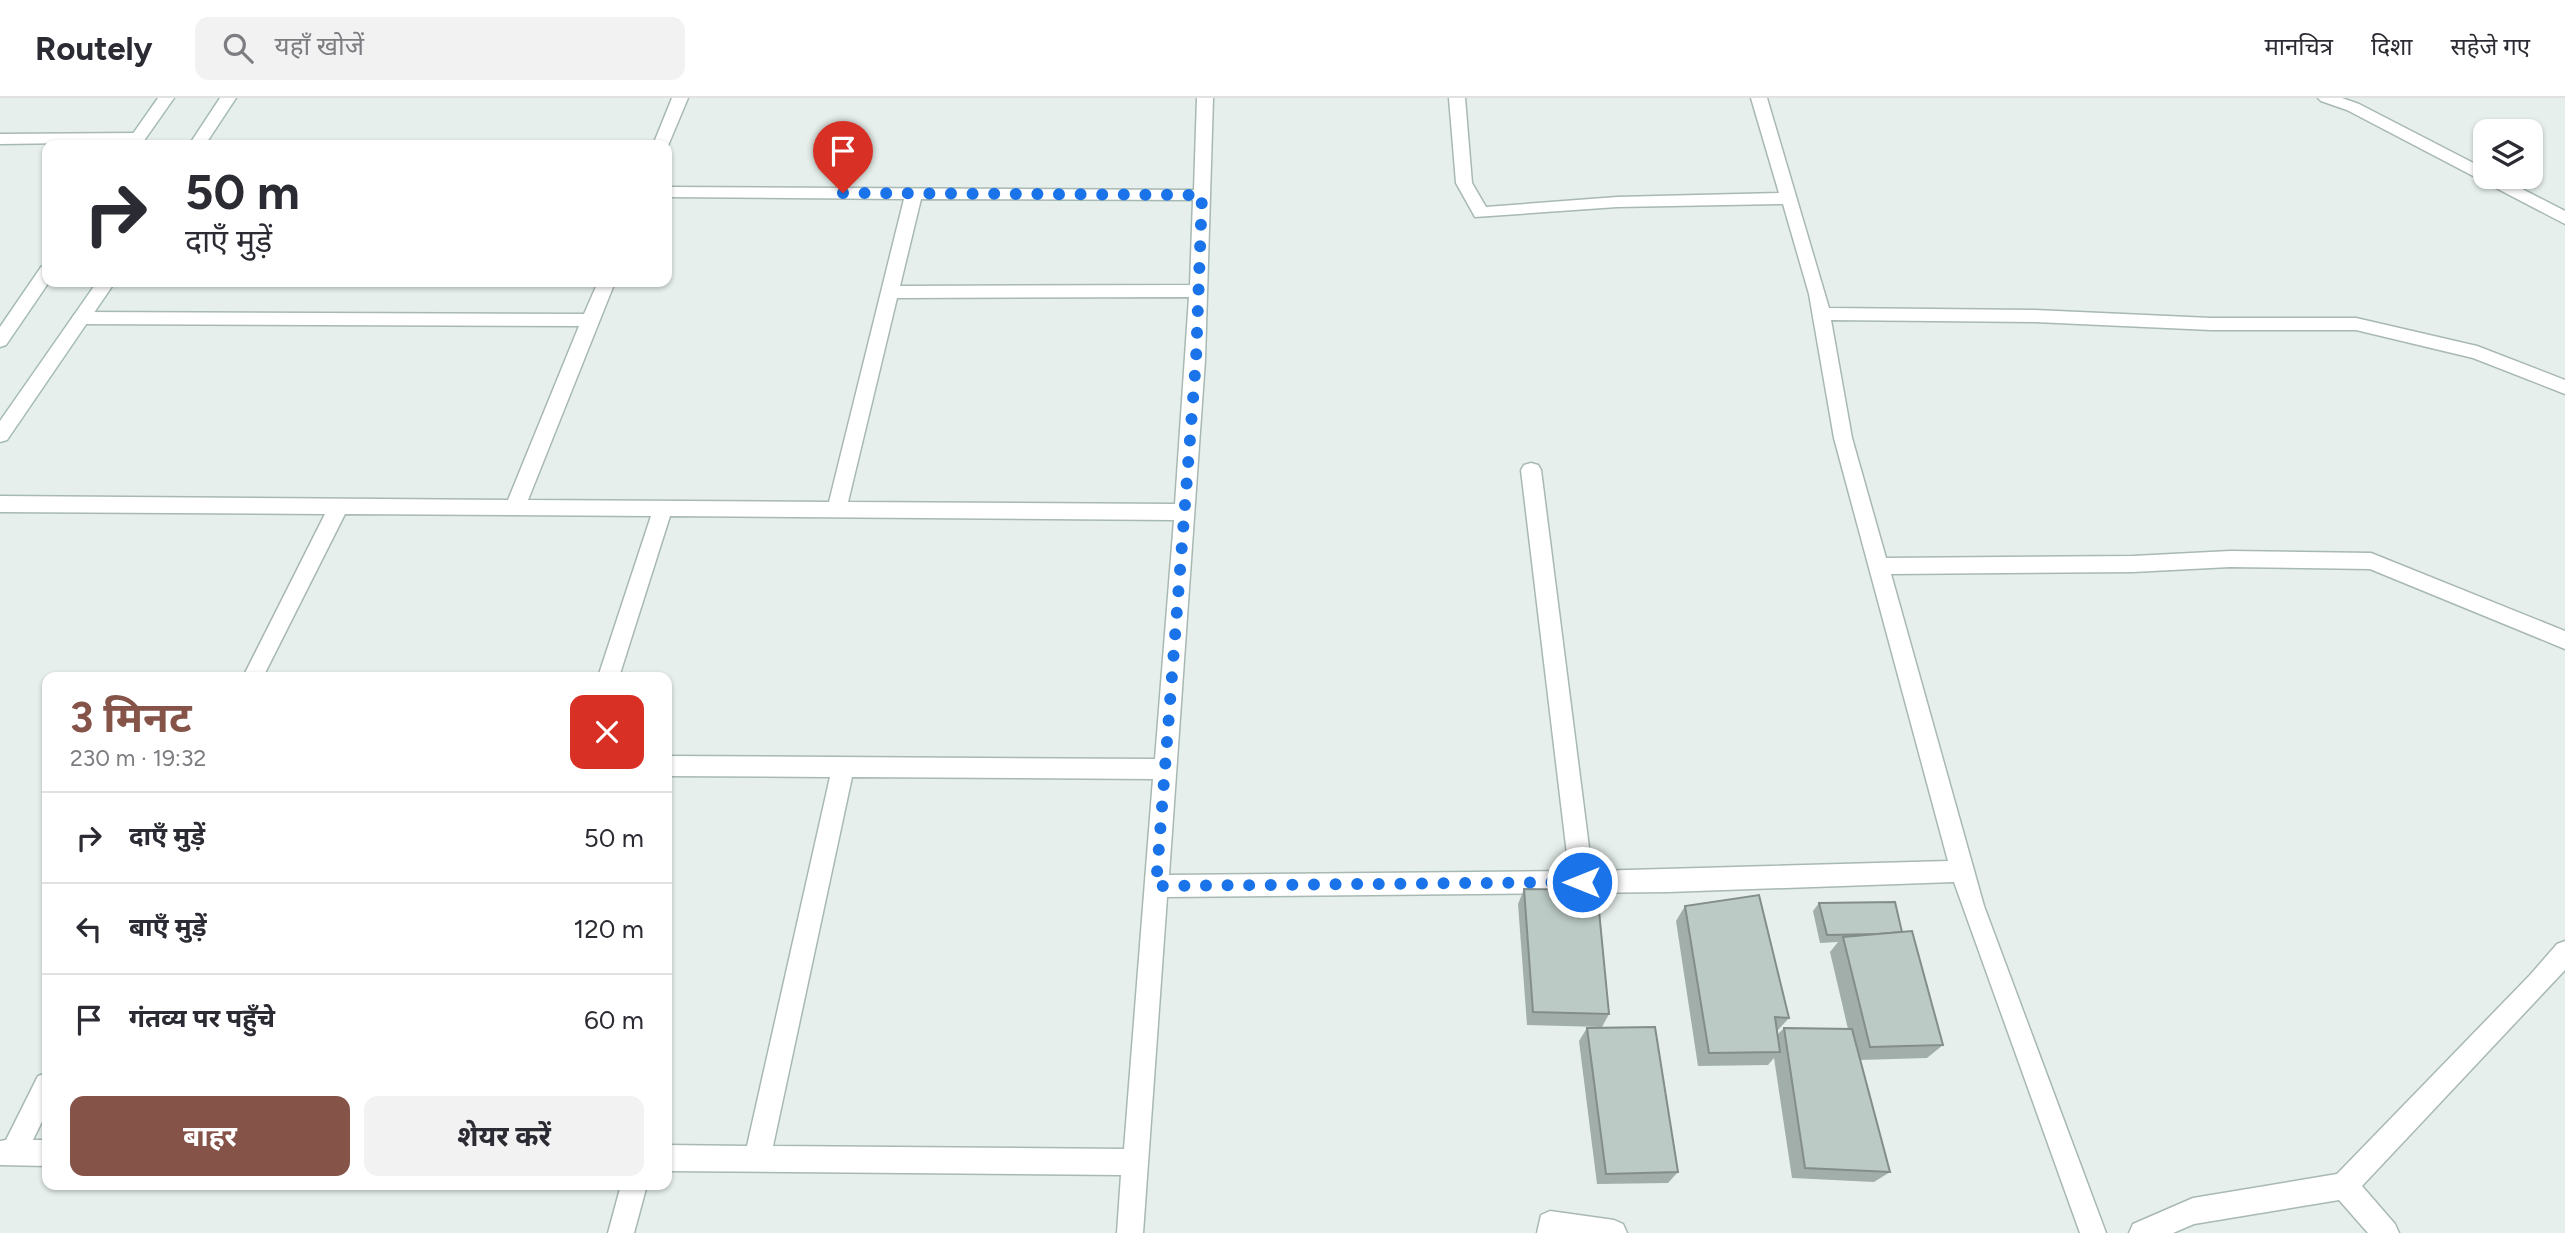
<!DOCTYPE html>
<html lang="hi">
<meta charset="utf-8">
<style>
:root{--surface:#fff;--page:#f2f2f3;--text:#2b2b33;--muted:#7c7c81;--line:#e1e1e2;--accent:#855347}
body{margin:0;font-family:Figtree,"Noto Sans Devanagari",sans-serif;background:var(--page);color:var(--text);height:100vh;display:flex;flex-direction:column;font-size:26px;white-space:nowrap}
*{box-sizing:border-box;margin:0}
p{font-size:23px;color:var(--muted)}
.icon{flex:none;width:38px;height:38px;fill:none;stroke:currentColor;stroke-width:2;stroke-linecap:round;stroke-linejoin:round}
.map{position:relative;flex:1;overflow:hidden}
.details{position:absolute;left:42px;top:574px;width:630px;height:518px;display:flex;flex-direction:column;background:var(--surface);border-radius:14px;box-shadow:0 2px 5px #0004}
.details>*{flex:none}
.guide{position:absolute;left:42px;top:42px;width:630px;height:147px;border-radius:14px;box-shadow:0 2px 5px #0004;background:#fff;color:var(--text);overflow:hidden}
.fabs{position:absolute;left:2473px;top:21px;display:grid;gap:14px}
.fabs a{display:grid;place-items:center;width:70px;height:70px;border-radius:14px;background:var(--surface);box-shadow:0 2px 5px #0004;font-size:35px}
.pin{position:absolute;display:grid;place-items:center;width:60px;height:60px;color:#fff;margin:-72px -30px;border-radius:50% 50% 50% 0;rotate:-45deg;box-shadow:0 0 7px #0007}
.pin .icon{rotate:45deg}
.me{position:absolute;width:77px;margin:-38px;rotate:270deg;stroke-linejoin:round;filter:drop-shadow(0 0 5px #0008)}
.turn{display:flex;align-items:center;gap:24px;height:147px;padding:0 28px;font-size:32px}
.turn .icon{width:91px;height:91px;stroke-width:2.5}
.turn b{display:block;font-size:49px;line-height:60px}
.round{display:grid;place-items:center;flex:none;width:74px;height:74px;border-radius:14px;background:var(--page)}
.summary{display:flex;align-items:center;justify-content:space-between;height:119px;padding:0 28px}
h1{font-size:42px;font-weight:700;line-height:52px;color:var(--accent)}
.cta{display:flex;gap:14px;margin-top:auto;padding:14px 28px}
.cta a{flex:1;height:80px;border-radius:14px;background:var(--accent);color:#fff;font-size:28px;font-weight:700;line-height:80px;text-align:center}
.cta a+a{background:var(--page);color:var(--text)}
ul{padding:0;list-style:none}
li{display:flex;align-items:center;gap:21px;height:91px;padding:0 28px;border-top:2px solid var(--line)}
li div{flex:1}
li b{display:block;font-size:26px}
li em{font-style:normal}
header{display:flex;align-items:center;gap:42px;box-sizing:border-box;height:98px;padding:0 35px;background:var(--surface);border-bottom:2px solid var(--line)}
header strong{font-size:33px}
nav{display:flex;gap:38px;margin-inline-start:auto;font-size:24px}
.search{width:490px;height:63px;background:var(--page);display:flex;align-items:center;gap:18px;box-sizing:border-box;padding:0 24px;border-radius:14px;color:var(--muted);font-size:26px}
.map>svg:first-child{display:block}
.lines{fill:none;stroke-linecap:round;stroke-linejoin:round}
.street-casing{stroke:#a8b8b2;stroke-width:3}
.secondary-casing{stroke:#a4bbb3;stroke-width:3}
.street{fill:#fff;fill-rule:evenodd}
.secondary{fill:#fff;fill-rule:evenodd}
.wall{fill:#a1aea9}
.building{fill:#bbcac4;stroke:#838d89;stroke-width:2}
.route{stroke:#1a73e8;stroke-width:12;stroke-dasharray:0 21.6}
</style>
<header>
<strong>Routely</strong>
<div class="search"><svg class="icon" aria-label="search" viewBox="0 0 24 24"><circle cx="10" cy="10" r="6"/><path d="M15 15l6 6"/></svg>यहाँ खोजें</div>
<nav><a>मानचित्र</a><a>दिशा</a><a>सहेजे गए</a></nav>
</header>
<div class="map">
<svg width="2565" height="1135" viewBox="0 0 2565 1135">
<rect width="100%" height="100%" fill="#e6efeb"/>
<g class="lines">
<!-- street casing -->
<g class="street-casing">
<g id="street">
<polygon points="672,0 688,0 667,50 667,47 653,47"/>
<path d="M1197,0H1213L1205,262L1169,777L1569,773L1521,372L1524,367L1531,365L1538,367L1541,372L1592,773L1948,763L1834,340L1809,196L1783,106L1617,109L1475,119L1456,85L1449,0H1465L1472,85L1486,109L1617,99L1779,95L1751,0H1767L1829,210L2035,212L2211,220H2356L2477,248L2565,282V296L2473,260L2356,232H2211L2035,224L1831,222L1852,340L1886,460L2133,458L2230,453L2371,455L2565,533V551L2370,471L2230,469L2133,474L1891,476L1984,808L2106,1135H2080L1954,784L1668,794L1167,799L1143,1135H1117L1121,1077L667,1073V1047L747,1048L830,679L667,678V658L1155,661L1174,422L670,418L619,579H598L651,418L345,416L263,579H243L325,416L0,414V398L508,402L579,228L81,226L75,224L72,220L75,216L81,214L584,216L598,184H615L528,402L829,404L904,101L667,99V89L1194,92ZM921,101L1193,102L1190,187L900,188ZM1189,199L1175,406L848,404L897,200ZM852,679L1153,681L1124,1051L773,1048Z"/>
<polygon points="2318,0 2342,0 2359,6 2485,71 2485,79 2499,79 2565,113 2565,126 2347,12 2321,3"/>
<polygon points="137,35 145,40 143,44 0,46 0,36"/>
<polygon points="2565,843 2565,872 2362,1088 2395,1126 2399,1135 2368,1135 2339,1102 2194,1126 2173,1135 2129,1135 2133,1126 2193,1100 2337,1076 2530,877 2557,846"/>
<polygon points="47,975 47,1013 33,1042 47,1042 47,1068 0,1067 0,1043 6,1042 38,978"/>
<polygon points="621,1087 647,1087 634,1135 608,1135"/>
<polygon points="1550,1113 1614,1122 1623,1126 1627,1135 1537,1135 1541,1117"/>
</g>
</g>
<!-- secondary casing -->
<g class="secondary-casing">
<g id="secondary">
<polygon points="158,0 174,0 141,47 125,47"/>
<polygon points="220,0 236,0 205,47 189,47"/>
<polygon points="47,167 49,184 6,247 0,249 0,229 41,169"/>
<polygon points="97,184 115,184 7,342 0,344 0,323"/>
</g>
</g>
<!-- street -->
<use href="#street" class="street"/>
<!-- secondary -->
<use href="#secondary" class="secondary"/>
</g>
<!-- wall -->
<g class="wall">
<polygon points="1524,791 1609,916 1602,929 1527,927 1518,806"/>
<polygon points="1819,805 1902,834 1943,947 1927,960 1860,962 1890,1074 1874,1084 1792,1080 1774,960 1768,967 1698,968 1676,823 1685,808 1789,920 1777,933 1778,936 1784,930 1848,931 1830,854 1838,844 1820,845 1813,813"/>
<polygon points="1587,930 1678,1074 1668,1085 1597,1086 1579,943"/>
</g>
<!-- building -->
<g class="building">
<polygon points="1524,791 1597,792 1609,916 1533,914"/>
<polygon points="1759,797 1789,920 1775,919 1780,954 1709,955 1685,808"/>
<polygon points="1895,804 1902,834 1879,836 1827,837 1819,805"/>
<polygon points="1912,833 1943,947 1870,949 1843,839"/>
<polygon points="1655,929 1678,1074 1606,1076 1587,930"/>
<polygon points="1784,930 1852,931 1890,1074 1805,1070"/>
</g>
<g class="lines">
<!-- route -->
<polyline class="route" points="843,95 1202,97 1196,262 1156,788 1582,784"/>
</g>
</svg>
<div class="fabs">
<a><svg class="icon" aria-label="layers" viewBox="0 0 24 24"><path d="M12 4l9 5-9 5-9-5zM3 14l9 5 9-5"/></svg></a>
</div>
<div class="pin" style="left:843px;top:95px;background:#d93025"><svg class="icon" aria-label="arrive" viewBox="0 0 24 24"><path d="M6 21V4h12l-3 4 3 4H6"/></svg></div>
<svg class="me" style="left:1582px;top:784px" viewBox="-20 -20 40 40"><circle r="17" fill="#1a73e8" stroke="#fff" stroke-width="3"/><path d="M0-11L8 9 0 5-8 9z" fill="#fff"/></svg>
<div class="guide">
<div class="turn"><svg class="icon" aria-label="right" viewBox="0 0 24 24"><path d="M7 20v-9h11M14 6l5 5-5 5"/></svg><div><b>50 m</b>दाएँ मुड़ें</div></div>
</div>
<section class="details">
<div class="summary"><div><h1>3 मिनट</h1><p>230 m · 19:32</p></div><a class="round" style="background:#d93025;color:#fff"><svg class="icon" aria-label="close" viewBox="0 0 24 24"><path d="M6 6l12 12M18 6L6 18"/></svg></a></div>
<ul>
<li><svg class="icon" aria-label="right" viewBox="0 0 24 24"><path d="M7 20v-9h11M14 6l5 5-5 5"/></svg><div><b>दाएँ मुड़ें</b></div><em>50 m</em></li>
<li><svg class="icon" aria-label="left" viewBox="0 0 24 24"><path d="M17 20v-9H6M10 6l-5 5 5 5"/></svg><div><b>बाएँ मुड़ें</b></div><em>120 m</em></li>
<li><svg class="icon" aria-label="arrive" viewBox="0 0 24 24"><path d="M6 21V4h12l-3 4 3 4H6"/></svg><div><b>गंतव्य पर पहुँचे</b></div><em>60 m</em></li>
</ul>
<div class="cta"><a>बाहर</a><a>शेयर करें</a></div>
</section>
</div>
